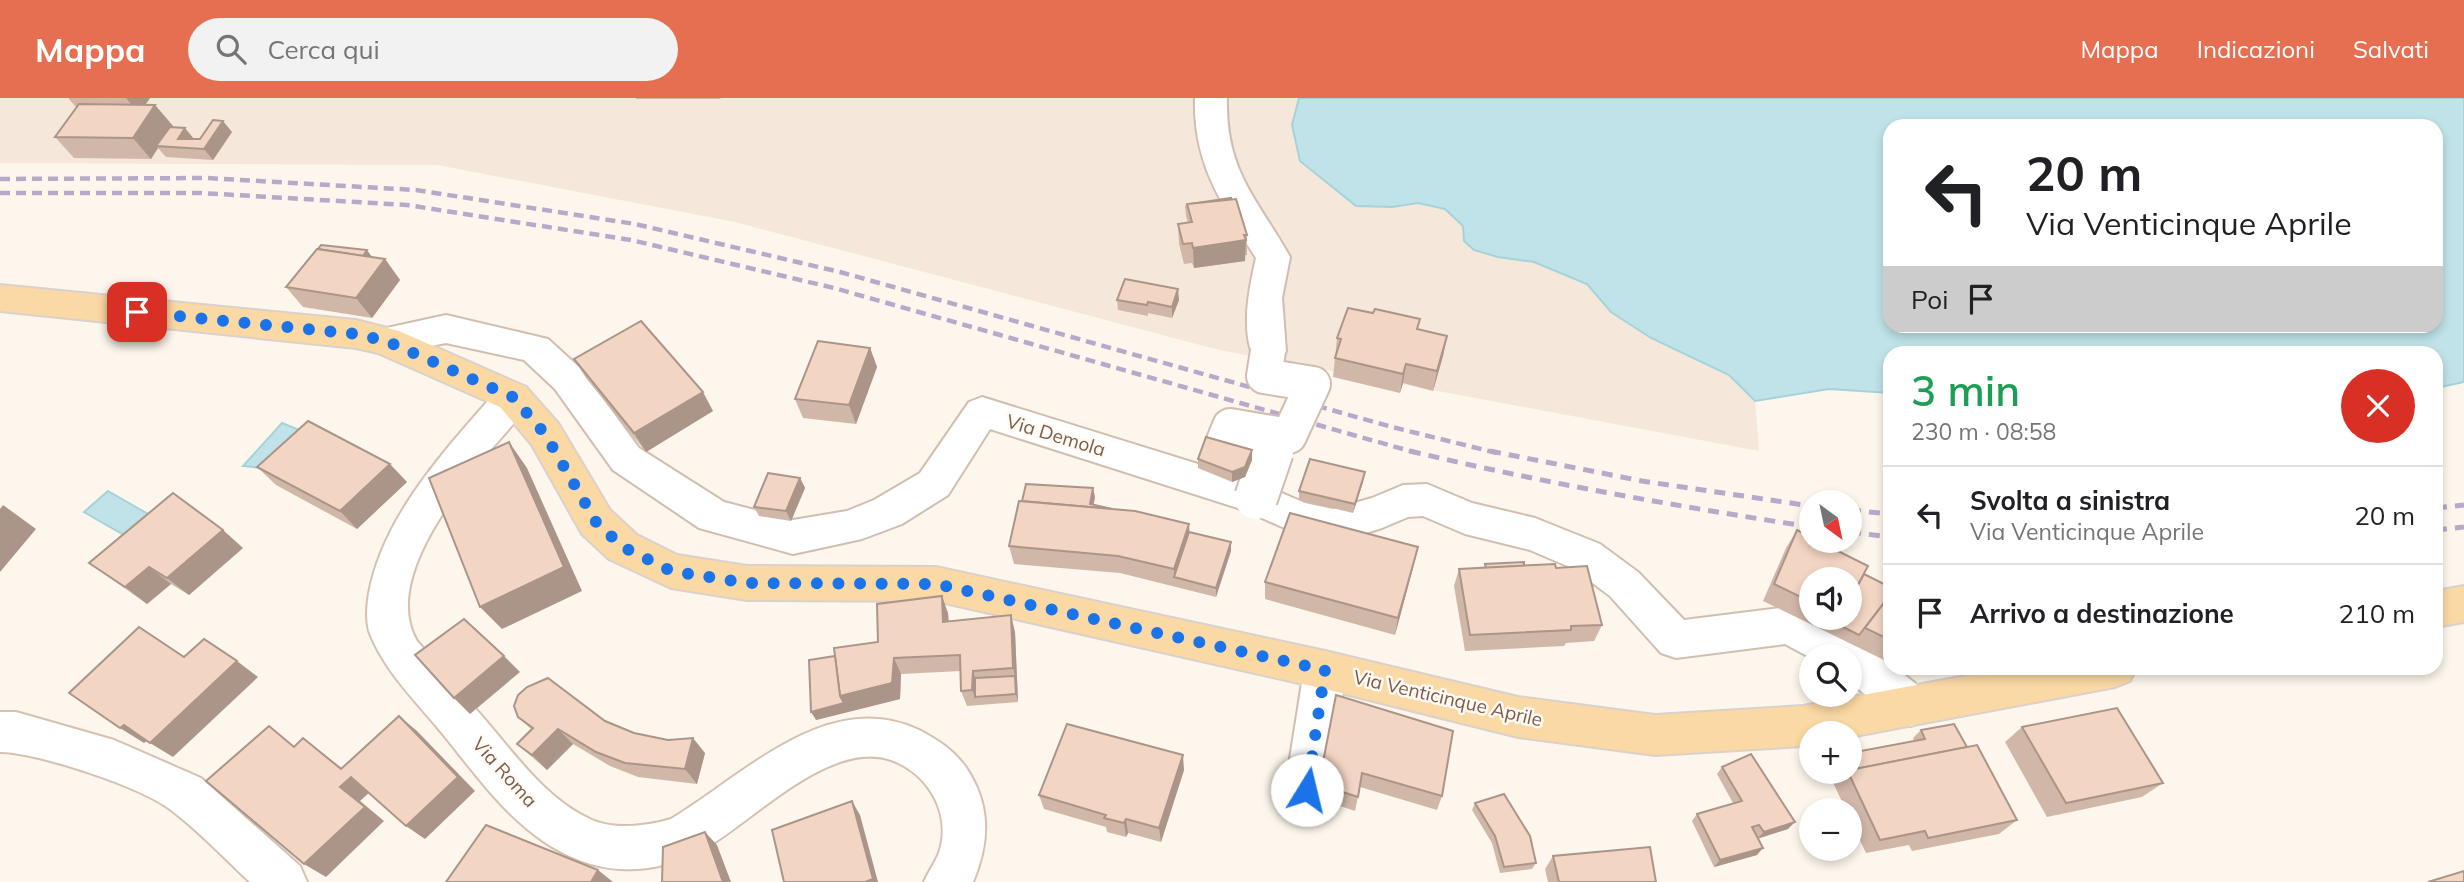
<!DOCTYPE html>
<html lang="it">
<meta charset="utf-8">
<style>
:root{--surface:#fff;--page:#f2f2f2;--text:#202124;--muted:#757577;--line:#e0e0e0;--accent:#e76f51}
body{margin:0;font-family:Mulish,sans-serif;background:var(--page);color:var(--text);height:100vh;display:flex;flex-direction:column;font-size:26px;white-space:nowrap}
*{box-sizing:border-box;margin:0}
p{font-size:23px;color:var(--muted)}
.icon{flex:none;width:38px;height:38px;fill:none;stroke:currentColor;stroke-width:2;stroke-linecap:round;stroke-linejoin:round}
.map{position:relative;flex:1;overflow:hidden}
.drawer{position:absolute;left:1883px;top:248px;width:560px;height:329px;display:flex;flex-direction:column;background:var(--surface);border-radius:21px;box-shadow:0 4px 10px #0003}
.drawer>*{flex:none}
.guide{position:absolute;left:1883px;top:21px;width:560px;height:214px;border-radius:21px;box-shadow:0 4px 10px #0003;background:#fff;color:var(--text);overflow:hidden}
.needle{width:46px;rotate:147deg}
.buttons{position:absolute;left:1799px;top:392px;display:grid;gap:14px}
.buttons a{display:grid;place-items:center;width:63px;height:63px;border-radius:50%;background:var(--surface);box-shadow:0 4px 10px #0003;font-size:35px}
.pin{position:absolute;display:grid;place-items:center;width:60px;height:60px;color:#fff;margin:-30px;border-radius:14px;box-shadow:0 4px 10px #0006}
.me{position:absolute;width:77px;margin:-38px;rotate:9deg;stroke-linejoin:round;filter:drop-shadow(0 0 5px #0008)}
.turn{display:flex;align-items:center;gap:24px;height:147px;padding:0 28px;font-size:32px}
.turn .icon{width:91px;height:91px;stroke-width:2.5}
.turn b{display:block;font-size:49px;line-height:60px}
.then{display:flex;align-items:center;height:66px;padding:0 28px;background:#0003;gap:14px;font-size:26px}
.round{display:grid;place-items:center;flex:none;width:74px;height:74px;border-radius:37px;background:var(--page)}
.head{display:flex;align-items:center;justify-content:space-between;height:119px;padding:0 28px}
h1{font-size:42px;font-weight:600;line-height:52px;color:#1e9e55}
ul{padding:0;list-style:none}
li{display:flex;align-items:center;gap:21px;height:98px;padding:0 28px;border-top:2px solid var(--line)}
li div{flex:1}
li b{display:block;font-size:26px}
li em{font-style:normal}
header{display:flex;align-items:center;gap:42px;box-sizing:border-box;height:98px;padding:0 35px;background:var(--accent);color:#fff}
header strong{font-size:33px}
nav{display:flex;gap:38px;margin-inline-start:auto;font-size:24px}
.search{width:490px;height:63px;background:var(--page);display:flex;align-items:center;gap:18px;box-sizing:border-box;padding:0 24px;border-radius:38px;color:var(--muted);font-size:26px}
.map>svg:first-child{display:block}
.residential{fill:#f5e8da}
.water{fill:#bfe3e8;stroke:#a5d3da;stroke-width:2;fill-rule:evenodd}
.lines{fill:none;stroke-linecap:round;stroke-linejoin:round}
.street-casing{stroke:#d1beb0;stroke-width:4}
.secondary-casing{stroke:#d6c0b0;stroke-width:4}
.primary-casing{stroke:#dad1cd;stroke-width:4}
.street{fill:#fff;fill-rule:evenodd}
.secondary{fill:#fff;fill-rule:evenodd}
.primary{fill:#fbd9a5;fill-rule:evenodd}
.rail-far1{stroke:#b9a8c9;stroke-width:4.5;stroke-dasharray:10 6;stroke-linecap:butt}
.rail{stroke:#b9a8c9;stroke-width:5;stroke-dasharray:11 8;stroke-linecap:butt}
.street-bridge-far1-casing{stroke:#d1beb0;stroke-width:38;stroke-linecap:butt}
.street-bridge-casing{stroke:#d1beb0;stroke-width:46;stroke-linecap:butt}
.street-bridge-far1{stroke:#fff;stroke-width:34}
.street-bridge{stroke:#fff;stroke-width:42}
.wall{fill:#d1b7a8;fill-rule:evenodd}
.shaded-wall{fill:#aa9588}
.building{fill:#f3d5c3;stroke:#aa9588;stroke-width:2}
.route{stroke:#1a73e8;stroke-width:12;stroke-dasharray:0 21.6}
.labels{text-anchor:middle;stroke-width:5;stroke-linejoin:round;paint-order:stroke}
.street-label{font-size:19px;fill:#7a5c4d;stroke:#fffaf3}
</style>
<header>
<strong>Mappa</strong>
<div class="search"><svg class="icon" aria-label="search" viewBox="0 0 24 24"><circle cx="10" cy="10" r="6"/><path d="M15 15l6 6"/></svg>Cerca qui</div>
<nav><a>Mappa</a><a>Indicazioni</a><a>Salvati</a></nav>
</header>
<div class="map">
<svg width="2464" height="784" viewBox="0 0 2464 784">
<rect width="100%" height="100%" fill="#fdf6ec"/>
<!-- residential -->
<polygon class="residential" points="0,0 1299,0 1292,27 1300,63 1355,108 1392,109 1418,105 1445,111 1498,159 1534,164 1587,186 1611,214 1651,240 1729,277 1755,303 1759,353 1219,252 735,124 437,67 0,65"/>
<!-- water -->
<g class="water">
<path d="M1299,0H2464V284L2436,290V256H1890V295L1829,291L1755,303L1729,277L1651,240L1611,214L1587,186L1534,164L1498,159L1474,152L1464,143L1463,128L1445,111L1418,105L1392,109L1356,108L1300,63L1292,27ZM1890,28H2436V228H1890Z"/>
<polygon points="282,325 307,335 272,371 243,368"/>
<polygon points="108,393 148,416 124,437 84,414"/>
</g>
<g class="lines">
<!-- street casing -->
<g class="street-casing">
<g id="street">
<path d="M1195,0H1227C1225,73 1257,100 1290,159L1282,200L1286,253L1281,263L1268,267L1255,263C1240,233 1249,191 1256,160C1222,106 1193,66 1195,0Z"/>
<path d="M446,217L548,241L581,271L639,350L724,404L793,422L847,413L874,402L920,375L969,304L982,299L1256,384L1305,405L1333,411L1372,400L1403,387L1427,386L1472,405L1535,420L1600,446L1638,474L1684,522L1788,509C1824,522 1859,541 1890,566V570H1896L1926,594L1932,608L1926,622L1911,628L1896,622L1850,584V558L1811,560L1785,546L1676,560L1661,555L1610,498L1572,470L1530,452L1465,436L1423,418L1408,419L1382,430L1333,445L1298,436L1244,412L990,331L948,397L902,426L862,441L793,456L699,430L613,372L555,291L524,262L446,245L386,257L373,253L368,243L373,233Z"/>
<polygon points="1325,553 1340,559 1346,572 1329,692 1323,707 1307,713 1291,707 1285,692 1304,572 1310,559"/>
</g>
</g>
<!-- secondary casing -->
<g class="secondary-casing">
<g id="secondary">
<path d="M513,284L526,289L531,299C521,320 503,337 488,355C453,398 383,485 417,543C440,570 464,597 487,624C517,659 548,703 592,722C615,732 648,728 671,721C744,677 828,589 919,632C938,642 952,651 965,668C991,706 990,743 973,784H924C928,774 935,765 939,755C952,716 929,676 891,662C830,641 753,723 704,751C679,765 648,773 620,771C593,770 565,758 543,743C502,715 473,673 442,635C416,603 384,573 369,533C366,522 367,506 369,495C384,415 449,348 500,289Z"/>
<path d="M0,614H16L114,642L201,680L300,768L307,784H250C224,760 199,733 171,712C142,689 36,654 0,654Z"/>
</g>
</g>
<!-- primary casing -->
<g class="primary-casing">
<g id="primary">
<polygon points="0,187 356,222 399,233 526,289 558,325 610,412 637,437 677,457 747,468 936,469 1325,553 1518,599 1655,617 1803,608 2009,570 2136,570 2130,583 2115,589 1850,639 1850,635 1811,635 1811,646 1803,648 1655,657 1518,639 1325,591 936,503 747,502 671,490 609,461 582,436 532,347 500,309 378,255 356,250 0,213"/>
<polygon points="2464,488 2464,524 2436,529 2436,493"/>
</g>
</g>
<!-- street -->
<use href="#street" class="street"/>
<!-- secondary -->
<use href="#secondary" class="secondary"/>
<!-- primary -->
<use href="#primary" class="primary"/>
<!-- rail-far1 -->
<g class="rail-far1">
<polyline points="0,81 206,80 416,92 635,126 840,174 1392,329 1497,355"/>
<polyline points="0,95 201,95 407,107 631,142 834,190 1417,355"/>
</g>
<!-- rail -->
<g class="rail">
<path d="M1410,353C1543,385 1676,408 1811,429"/>
<polyline points="1490,353 1642,383 1811,408"/>
<polyline points="2436,410 2464,407"/>
<polyline points="1850,412 1890,416"/>
<polyline points="2436,432 2464,429"/>
<polyline points="1850,434 1890,439"/>
</g>
<!-- street-bridge-far1 casing -->
<g class="street-bridge-far1-casing">
<polyline id="street-bridge-far1" points="1268,253 1264,278 1313,286 1289,338 1230,328 1224,343 1272,355"/>
</g>
<!-- street-bridge casing -->
<g class="street-bridge-casing">
<polyline id="street-bridge" points="1256,400 1272,353"/>
</g>
<!-- street-bridge-far1 -->
<use href="#street-bridge-far1" class="street-bridge-far1"/>
<!-- street-bridge -->
<use href="#street-bridge" class="street-bridge"/>
</g>
<!-- wall -->
<g class="wall">
<polygon points="68,0 150,0 145,7 155,7 173,28 172,29 194,41 200,41 232,34 213,62 166,59 158,50 151,61 74,60 55,39 77,10"/>
<polygon points="636,0 721,0 720,1 636,1"/>
<polygon points="1185,107 1247,137 1247,157 1245,157 1245,163 1194,170 1192,165 1184,166 1179,146 1178,126 1188,125 1186,118"/>
<polygon points="373,159 385,161 400,182 372,220 303,209 286,189"/>
<polygon points="1117,202 1179,202 1172,220 1148,215 1148,218 1118,212"/>
<polygon points="1418,231 1447,238 1443,258 1433,293 1403,285 1400,295 1333,279 1337,240"/>
<polygon points="870,250 877,269 856,326 803,320 795,301"/>
<polygon points="574,261 713,313 646,354 586,280"/>
<polygon points="1252,352 1252,362 1245,379 1232,384 1198,370 1198,361"/>
<polygon points="257,369 407,384 357,431 276,387"/>
<polygon points="800,380 805,390 791,423 759,418 754,409"/>
<polygon points="1363,384 1353,415 1299,402 1299,393"/>
<polygon points="1095,399 1093,407 1189,434 1231,453 1216,499 1120,475 1014,466 1009,448"/>
<path d="M1797,432L1864,476L1890,489V561L1884,562L1763,503L1786,450ZM1811,481L1850,520H1811Z"/>
<polygon points="1418,449 1414,466 1395,537 1265,501 1265,484"/>
<polygon points="243,450 189,497 171,486 147,506 89,465"/>
<polygon points="1485,466 1556,470 1602,527 1594,543 1566,545 1564,548 1465,553 1454,488 1459,471 1484,470"/>
<polygon points="948,515 949,523 1015,534 1018,604 967,608 961,593 961,573 901,576 900,601 816,622 835,558 878,544"/>
<polygon points="518,619 605,623 634,635 705,655 697,686 638,679 610,668 573,646 547,672 517,646 531,631"/>
<polygon points="2022,629 2163,685 2142,699 2047,719 2005,644"/>
<polygon points="1921,632 1967,649 2017,722 1999,736 1912,753 1909,747 1866,755 1850,721 1850,712 1846,712 1828,674 1850,674 1914,643 1913,640"/>
<polygon points="1323,664 1442,698 1437,712 1360,689 1355,713 1319,701 1322,679 1321,678"/>
<polygon points="1722,669 1788,731 1758,740 1757,757 1714,769 1692,723 1697,716 1733,705 1717,676"/>
<polygon points="1184,672 1161,744 1128,735 1126,739 1107,734 1106,729 1044,711 1039,697"/>
<polygon points="1475,705 1536,765 1532,771 1500,775 1492,745 1472,712"/>
<polygon points="1553,758 1656,784 1548,784 1545,771"/>
</g>
<!-- shaded-wall -->
<g class="shaded-wall">
<polygon points="126,0 150,0 139,16"/>
<polygon points="155,7 173,28 159,48 156,48 158,50 151,61 133,40"/>
<polygon points="223,23 232,34 213,62 204,51"/>
<polygon points="185,30 194,41 178,41"/>
<polygon points="1246,142 1245,163 1194,170 1193,150"/>
<polygon points="367,152 375,163 357,165"/>
<polygon points="385,161 400,182 372,220 356,200"/>
<polygon points="1178,191 1179,202 1172,220 1172,209"/>
<polygon points="1447,238 1443,258 1433,293 1437,273"/>
<polygon points="870,250 877,269 856,326 849,307"/>
<polygon points="1406,266 1403,285 1400,295 1403,276"/>
<polygon points="703,294 713,313 646,354 634,335"/>
<polygon points="509,344 527,370 582,493 502,531 480,509"/>
<polygon points="1252,352 1252,362 1245,379 1232,384 1232,374"/>
<polygon points="390,366 407,384 357,431 340,413"/>
<polygon points="1365,374 1363,384 1353,415 1355,406"/>
<polygon points="800,380 805,390 791,423 786,413"/>
<polygon points="1093,390 1095,399 1092,416 1090,406"/>
<polygon points="3,407 36,431 0,474 0,411"/>
<polygon points="1189,426 1190,443 1174,479 1174,471"/>
<polygon points="223,432 243,450 189,497 167,480"/>
<polygon points="1231,444 1231,453 1216,499 1216,490"/>
<polygon points="1418,449 1414,466 1395,537 1398,520"/>
<polygon points="149,469 171,486 147,506 125,489"/>
<polygon points="942,498 948,515 949,540 943,524"/>
<polygon points="1011,517 1015,534 1018,604 1016,596 1015,578 1013,570"/>
<polygon points="504,558 520,574 470,616 454,600"/>
<polygon points="894,560 901,576 900,601 816,622 811,614 840,598"/>
<polygon points="237,563 258,579 173,659 150,645"/>
<polygon points="973,573 978,589 975,599 972,592"/>
<polygon points="399,618 417,633 475,693 425,741 406,728"/>
<polygon points="124,627 148,642 144,645 120,630"/>
<polygon points="558,631 573,646 547,672 532,657"/>
<polygon points="303,640 371,693 360,703 384,723 326,779 304,766 340,689 341,671"/>
<polygon points="693,640 705,655 697,686 685,671"/>
<polygon points="1183,657 1184,672 1161,744 1159,730"/>
<polygon points="852,703 860,717 878,784 865,784"/>
<polygon points="1126,721 1128,735 1126,739 1124,725"/>
<polygon points="1795,724 1788,731 1757,741 1764,734"/>
<polygon points="705,734 717,747 731,784 723,784"/>
<polygon points="1763,750 1757,757 1714,769 1720,762"/>
<polygon points="598,772 613,784 591,784"/>
</g>
<!-- building -->
<g class="building">
<polygon points="79,6 155,7 133,40 55,39"/>
<polygon points="213,22 223,23 204,51 156,48 170,29 185,30 178,41 200,41"/>
<polygon points="1231,100 1231,101 1190,106"/>
<polygon points="1236,101 1247,137 1244,137 1246,142 1193,150 1192,145 1183,146 1178,126 1192,124 1187,106"/>
<polygon points="321,147 367,152 363,158 318,151"/>
<polygon points="317,151 385,161 356,200 286,189"/>
<polygon points="1125,181 1178,191 1172,209 1148,204 1147,207 1117,202"/>
<polygon points="1348,210 1373,215 1375,211 1420,221 1417,231 1447,238 1437,273 1406,266 1403,276 1335,260 1341,241 1337,240"/>
<polygon points="641,223 703,294 634,335 574,261"/>
<polygon points="818,243 870,250 849,307 795,301"/>
<polygon points="308,323 390,366 340,413 257,369"/>
<polygon points="1206,339 1252,352 1245,369 1232,374 1198,361"/>
<polygon points="509,344 564,469 480,509 429,380"/>
<polygon points="1310,361 1365,374 1355,406 1299,393"/>
<polygon points="768,375 800,380 786,413 754,409"/>
<polygon points="1026,386 1093,390 1090,406 1112,411 1022,403"/>
<polygon points="173,395 223,432 167,480 149,469 125,489 89,465"/>
<polygon points="1019,403 1135,413 1189,426 1174,471 1118,458 1009,448"/>
<polygon points="1290,415 1418,449 1398,520 1265,484"/>
<polygon points="1797,432 1811,439 1811,443 1818,443 1868,468 1850,502 1850,481 1811,481 1811,504 1774,486"/>
<polygon points="1189,434 1231,444 1216,490 1174,479"/>
<polygon points="1524,464 1524,468 1486,470 1485,466"/>
<polygon points="1555,466 1556,470 1587,468 1602,527 1571,528 1571,532 1470,537 1459,471"/>
<polygon points="1864,476 1890,489 1890,497 1859,537 1835,525 1840,520 1850,520 1850,502"/>
<polygon points="1890,497 1890,542 1865,530"/>
<polygon points="942,498 943,524 1011,517 1013,570 973,573 972,592 961,593 960,557 894,560 892,585 840,598 834,550 878,544 877,506"/>
<polygon points="464,521 504,558 454,600 415,557"/>
<polygon points="139,529 184,559 204,541 237,563 150,645 124,627 120,630 69,595"/>
<polygon points="835,558 840,598 844,605 811,614 809,562"/>
<polygon points="1015,578 1016,596 975,599 975,580"/>
<polygon points="548,580 605,623 634,635 668,642 693,640 685,671 625,665 596,654 558,631 532,657 517,646 533,630 518,619 514,608 518,597 527,589"/>
<polygon points="1336,597 1453,633 1442,698 1362,675 1358,699 1321,687 1325,664 1323,664"/>
<polygon points="2117,610 2163,685 2066,705 2022,629"/>
<polygon points="399,618 458,679 406,728 351,679 340,689 365,709 304,766 206,683 269,628 294,649 303,640 341,671"/>
<polygon points="1067,626 1183,657 1159,730 1126,721 1124,725 1104,720 1106,717 1039,697"/>
<polygon points="1954,626 1967,649 1850,672 1850,655 1925,641 1921,632"/>
<polygon points="1977,647 2017,722 1928,740 1925,733 1880,742 1848,674 1850,674 1850,672"/>
<polygon points="1751,656 1795,724 1764,734 1759,727 1752,729 1763,750 1720,762 1697,716 1742,703 1722,669"/>
<polygon points="1838,674 1846,674 1841,679"/>
<polygon points="1504,696 1530,738 1536,765 1504,769 1495,738 1475,705"/>
<polygon points="852,703 873,781 865,784 784,784 772,732"/>
<polygon points="486,727 598,772 591,784 446,784"/>
<polygon points="705,734 723,784 662,784 663,749"/>
<polygon points="1650,749 1656,784 1559,784 1553,758"/>
<polygon points="2464,773 2464,784 2428,784"/>
</g>
<g class="lines">
<!-- route -->
<polyline class="route" points="137,214 356,236 386,243 513,299 545,336 596,424 623,449 671,473 747,485 936,486 1325,572 1307,692"/>
</g>
<g class="labels">
<!-- street labels -->
<g class="street-label">
<text transform="translate(1056 337) rotate(17)" y="7">Via Demola</text>
<text transform="translate(1448 600) rotate(13)" y="7">Via Venticinque Aprile</text>
<text transform="translate(505 674) rotate(48)" y="7">Via Roma</text>
</g>
</g>
</svg>
<div class="buttons">
<a><svg class="needle" viewBox="-14 -14 28 28"><path d="M0-13l5 13h-10z" fill="#e53935"/><path d="M0 13l5-13h-10z" fill="#757577"/></svg></a>
<a><svg class="icon" aria-label="sound" viewBox="0 0 24 24"><path d="M4 9h4l5-4v14l-5-4H4zM17 9q2 3 0 6"/></svg></a>
<a><svg class="icon" aria-label="search" viewBox="0 0 24 24"><circle cx="10" cy="10" r="6"/><path d="M15 15l6 6"/></svg></a>
<a>+</a>
<a>−</a>
</div>
<div class="pin" style="left:137px;top:214px;background:#d93025"><svg class="icon" aria-label="arrive" viewBox="0 0 24 24"><path d="M6 21V4h12l-3 4 3 4H6"/></svg></div>
<svg class="me" style="left:1307px;top:692px" viewBox="-20 -20 40 40"><circle r="19" fill="#fff"/><path d="M0-13L10 11 0 6-10 11z" fill="#1a73e8"/></svg>
<div class="guide">
<div class="turn"><svg class="icon" aria-label="left" viewBox="0 0 24 24"><path d="M17 20v-9H6M10 6l-5 5 5 5"/></svg><div><b>20 m</b>Via Venticinque Aprile</div></div>
<div class="then">Poi<svg class="icon" aria-label="arrive" viewBox="0 0 24 24"><path d="M6 21V4h12l-3 4 3 4H6"/></svg></div>
</div>
<section class="drawer">
<div class="head"><div><h1>3 min</h1><p>230 m · 08:58</p></div><a class="round" style="background:#d93025;color:#fff"><svg class="icon" aria-label="close" viewBox="0 0 24 24"><path d="M6 6l12 12M18 6L6 18"/></svg></a></div>
<ul>
<li><svg class="icon" aria-label="left" viewBox="0 0 24 24"><path d="M17 20v-9H6M10 6l-5 5 5 5"/></svg><div><b>Svolta a sinistra</b><p>Via Venticinque Aprile</p></div><em>20 m</em></li>
<li><svg class="icon" aria-label="arrive" viewBox="0 0 24 24"><path d="M6 21V4h12l-3 4 3 4H6"/></svg><div><b>Arrivo a destinazione</b></div><em>210 m</em></li>
</ul>
</section>
</div>
